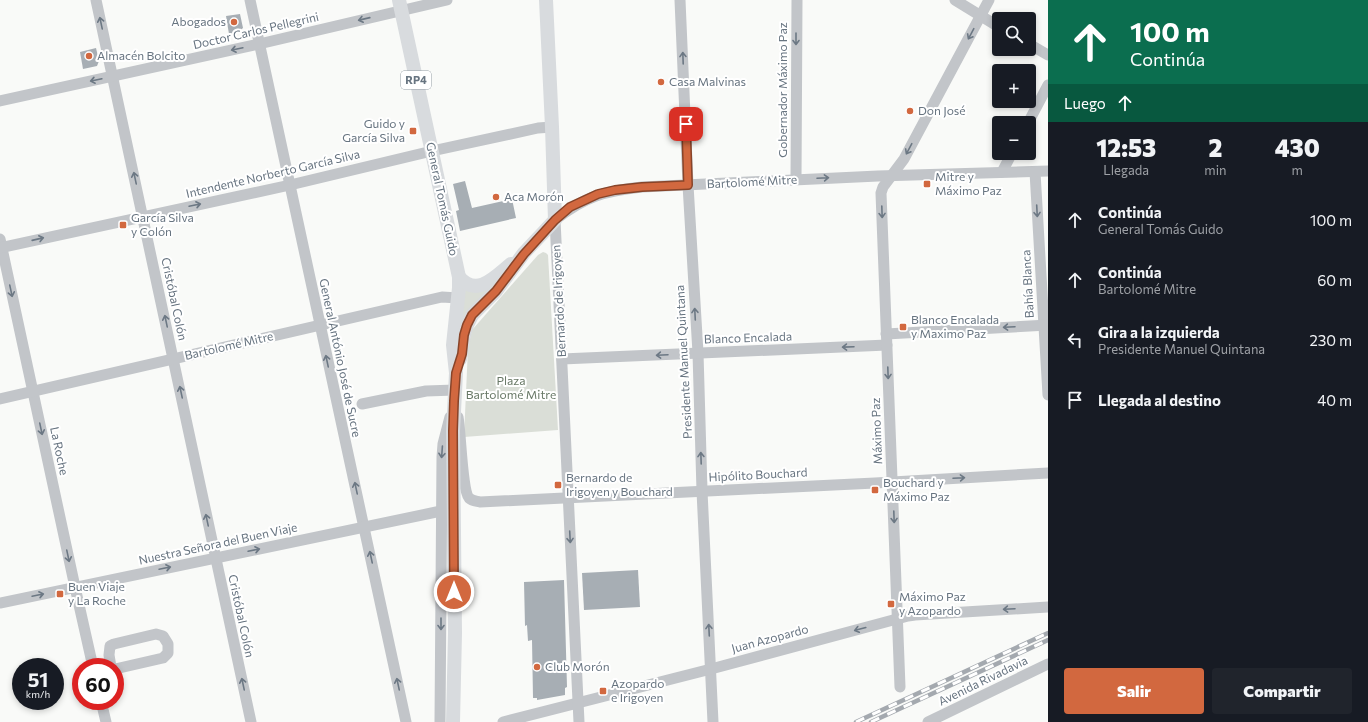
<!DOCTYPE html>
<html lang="es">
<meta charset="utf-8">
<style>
:root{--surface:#171b24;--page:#20242c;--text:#f1f3f6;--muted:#9ea1a6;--accent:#d2683f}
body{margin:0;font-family:Commissioner,sans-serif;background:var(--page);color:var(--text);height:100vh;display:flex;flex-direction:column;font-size:15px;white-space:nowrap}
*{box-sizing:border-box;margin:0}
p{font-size:13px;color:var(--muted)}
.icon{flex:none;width:22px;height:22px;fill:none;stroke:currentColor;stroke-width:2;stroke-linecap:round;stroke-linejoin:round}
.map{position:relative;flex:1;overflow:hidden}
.side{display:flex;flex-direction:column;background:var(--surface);width:320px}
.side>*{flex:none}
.top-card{background:#0b6e4f;color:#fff;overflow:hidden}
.buttons{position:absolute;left:992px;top:12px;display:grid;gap:8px}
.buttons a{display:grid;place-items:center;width:44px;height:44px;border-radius:4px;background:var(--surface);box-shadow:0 2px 6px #0003;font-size:20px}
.speed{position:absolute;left:12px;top:658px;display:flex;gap:8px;font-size:20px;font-weight:700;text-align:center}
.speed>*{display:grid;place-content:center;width:52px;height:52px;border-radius:50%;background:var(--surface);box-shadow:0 2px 6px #0003;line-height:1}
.speed small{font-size:10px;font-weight:400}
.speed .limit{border:6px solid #d22;background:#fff;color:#111}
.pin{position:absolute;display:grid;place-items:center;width:34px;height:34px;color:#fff;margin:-17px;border-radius:8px;box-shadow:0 2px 6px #0006}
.me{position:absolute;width:44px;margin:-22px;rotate:0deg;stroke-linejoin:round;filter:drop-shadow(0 0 3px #0008)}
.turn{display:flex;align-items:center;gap:14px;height:84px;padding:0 16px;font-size:18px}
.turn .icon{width:52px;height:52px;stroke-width:2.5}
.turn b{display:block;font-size:28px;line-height:34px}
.then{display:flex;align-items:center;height:38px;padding:0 16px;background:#0003;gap:8px;font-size:15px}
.eta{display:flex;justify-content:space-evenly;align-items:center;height:68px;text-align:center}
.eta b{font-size:24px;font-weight:800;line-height:28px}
.action{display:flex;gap:8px;margin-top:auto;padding:8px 16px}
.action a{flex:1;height:46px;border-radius:4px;background:var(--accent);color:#fff;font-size:16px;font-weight:800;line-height:46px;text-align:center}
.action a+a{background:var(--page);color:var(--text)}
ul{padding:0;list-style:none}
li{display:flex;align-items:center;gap:12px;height:60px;padding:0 16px}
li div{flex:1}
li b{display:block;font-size:15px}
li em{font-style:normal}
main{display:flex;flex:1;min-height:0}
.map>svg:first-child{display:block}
.green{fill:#daded7}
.building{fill:#a7aeb4}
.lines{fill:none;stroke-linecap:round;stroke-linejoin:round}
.minor{stroke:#c2c5c9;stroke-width:11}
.major{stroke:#d8dbde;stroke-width:14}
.rail-casing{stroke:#a4a9af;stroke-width:4.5}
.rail{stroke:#fff;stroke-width:3;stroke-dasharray:9;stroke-linecap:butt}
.oneway{stroke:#6c7884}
.route-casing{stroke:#884429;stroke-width:10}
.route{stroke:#d2683f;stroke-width:7}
.poi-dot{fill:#d2683f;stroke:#fff;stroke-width:1.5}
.labels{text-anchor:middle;stroke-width:4;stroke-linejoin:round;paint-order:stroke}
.shield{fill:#fff;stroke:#959ea6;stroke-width:1}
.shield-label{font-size:11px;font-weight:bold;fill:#677480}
.poi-label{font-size:12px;fill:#677480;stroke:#fff;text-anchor:start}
.street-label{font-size:12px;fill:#677480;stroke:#fff}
.park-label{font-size:12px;fill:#687866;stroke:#fff}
</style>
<main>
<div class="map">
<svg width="1048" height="722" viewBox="0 0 1048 722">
<rect width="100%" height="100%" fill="#f9faf8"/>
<!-- green -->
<g class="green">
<polygon points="543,252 546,253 548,255 558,430 464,437 468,348 472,330 538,255"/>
<polygon points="503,275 460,335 462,285"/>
</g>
<!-- building -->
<g class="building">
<polygon points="240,14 243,28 238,32 229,34 226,16"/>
<polygon points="96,48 99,61 97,66 83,69 80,52"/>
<polygon points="465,181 472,208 512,199 516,218 460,231 456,211 459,210 453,184"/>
<polygon points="638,570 640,607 584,610 582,573"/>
<polygon points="564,580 567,687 565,688 565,695 537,700 537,698 533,698 532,640 528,641 527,625 525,626 524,582"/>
</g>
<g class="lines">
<!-- minor -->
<g class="minor">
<polyline points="96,0 251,722"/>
<polyline points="250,0 406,722"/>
<polyline points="680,0 688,185 698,353 702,491 713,722"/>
<polyline points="955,0 999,27"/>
<polyline points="1029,44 1048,55"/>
<polyline points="0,101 259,44 447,0"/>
<polyline points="1028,123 1048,85"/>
<polyline points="1002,172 1012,153"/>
<polyline points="1035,172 1048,395"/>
<polyline points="796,179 797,0"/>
<polyline points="0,239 75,587 93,667"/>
<polyline points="0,248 290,185 432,151 538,128 552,127"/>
<polyline points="886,334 1048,325"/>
<polyline points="562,359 887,345"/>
<polyline points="0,399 442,297 458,298"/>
<polyline points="362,404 426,391 455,390"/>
<path d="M458,417C461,432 462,490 469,498C472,501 476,501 480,502L875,483L1048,473"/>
<polyline points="0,603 441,511"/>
<polyline points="111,667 109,655 110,646 114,644 156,634 163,636 168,644 168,653 163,658 115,669"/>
<polyline points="900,687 881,193 883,187 904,159 989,0"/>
<polyline points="101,701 106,722"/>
<polyline points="440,722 442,457 443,444 450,417"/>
<polyline points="503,722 711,669 908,616 915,615 1048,607"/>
<path d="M579,722L555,220C585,196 605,191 642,187L878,176L1048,171"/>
<polyline points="928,722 1048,664"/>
</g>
<!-- major -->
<g class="major">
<polyline points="399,0 459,277 459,288 453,345 456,373 453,431 455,633 453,722"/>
<path d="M459,277C477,298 495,277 511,264"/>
<polyline points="460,359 464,335 467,325 472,315 496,291 524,253 555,220 552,127 546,0"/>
</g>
<!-- rail casing -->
<g class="rail-casing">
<g id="rail">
<polyline points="856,722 1048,633"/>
<polyline points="871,722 1048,640"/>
</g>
</g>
<!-- rail -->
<use href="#rail" class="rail"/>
</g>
<!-- one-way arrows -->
<defs><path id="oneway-shaft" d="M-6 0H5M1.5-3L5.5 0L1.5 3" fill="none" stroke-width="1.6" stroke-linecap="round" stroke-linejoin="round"/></defs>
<g class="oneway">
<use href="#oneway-shaft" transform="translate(364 19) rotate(167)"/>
<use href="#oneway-shaft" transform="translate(101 23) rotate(-102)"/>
<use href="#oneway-shaft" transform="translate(971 34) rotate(118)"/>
<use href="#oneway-shaft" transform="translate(796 39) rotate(90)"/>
<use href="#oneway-shaft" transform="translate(237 49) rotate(168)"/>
<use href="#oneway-shaft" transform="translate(683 58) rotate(-92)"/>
<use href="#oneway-shaft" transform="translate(96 80) rotate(168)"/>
<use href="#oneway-shaft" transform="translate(909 149) rotate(118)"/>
<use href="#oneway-shaft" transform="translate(135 178) rotate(-102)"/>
<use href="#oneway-shaft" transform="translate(823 178) rotate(-3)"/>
<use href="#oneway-shaft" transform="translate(195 205) rotate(-12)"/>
<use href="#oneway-shaft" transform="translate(1037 211) rotate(87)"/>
<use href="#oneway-shaft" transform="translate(882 212) rotate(88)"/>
<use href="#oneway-shaft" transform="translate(38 239) rotate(-13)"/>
<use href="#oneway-shaft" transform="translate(11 291) rotate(78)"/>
<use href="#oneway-shaft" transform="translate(695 314) rotate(-93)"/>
<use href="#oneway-shaft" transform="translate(166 321) rotate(-102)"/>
<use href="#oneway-shaft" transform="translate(1009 327) rotate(177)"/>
<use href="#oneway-shaft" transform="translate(848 347) rotate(178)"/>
<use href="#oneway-shaft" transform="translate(662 355) rotate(177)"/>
<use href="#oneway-shaft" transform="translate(327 361) rotate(-102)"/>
<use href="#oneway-shaft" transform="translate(888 373) rotate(88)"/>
<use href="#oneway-shaft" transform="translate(181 392) rotate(-102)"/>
<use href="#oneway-shaft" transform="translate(41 429) rotate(78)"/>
<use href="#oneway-shaft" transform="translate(442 452) rotate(94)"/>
<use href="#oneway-shaft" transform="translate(701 458) rotate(-92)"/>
<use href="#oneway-shaft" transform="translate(959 478) rotate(-3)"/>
<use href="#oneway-shaft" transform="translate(356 488) rotate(-102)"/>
<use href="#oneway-shaft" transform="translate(894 517) rotate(88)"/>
<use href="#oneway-shaft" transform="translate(207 520) rotate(-102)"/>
<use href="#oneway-shaft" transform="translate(570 537) rotate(87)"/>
<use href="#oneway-shaft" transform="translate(254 550) rotate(-12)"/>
<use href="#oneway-shaft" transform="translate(68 556) rotate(78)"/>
<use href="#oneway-shaft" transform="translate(371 557) rotate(-102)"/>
<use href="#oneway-shaft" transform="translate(165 568) rotate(-12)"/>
<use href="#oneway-shaft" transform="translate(38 595) rotate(-12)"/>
<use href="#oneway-shaft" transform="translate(1009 609) rotate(177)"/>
<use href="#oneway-shaft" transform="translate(441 624) rotate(90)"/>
<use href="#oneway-shaft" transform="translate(860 629) rotate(165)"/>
<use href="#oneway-shaft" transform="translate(709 630) rotate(-93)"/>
<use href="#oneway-shaft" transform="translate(243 684) rotate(-102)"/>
<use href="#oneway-shaft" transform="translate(398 684) rotate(-102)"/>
</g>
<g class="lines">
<!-- route casing -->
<g class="route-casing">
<polyline id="route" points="454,592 453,431 454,401 456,373 462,354 464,335 467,325 472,315 496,291 524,254 555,220 570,207 598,194 615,190 642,187 688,185 686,124"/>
</g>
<!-- route -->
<use href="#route" class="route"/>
</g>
<!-- markers -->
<g class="poi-dot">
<circle cx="234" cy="22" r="4"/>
<circle cx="89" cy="56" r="4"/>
<circle cx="661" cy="82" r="4"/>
<circle cx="910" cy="111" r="4"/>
<rect x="409" y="127" width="8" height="8" rx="2"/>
<rect x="923" y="180" width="8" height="8" rx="2"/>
<circle cx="496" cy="197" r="4"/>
<rect x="119" y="221" width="8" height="8" rx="2"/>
<rect x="899" y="323" width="8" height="8" rx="2"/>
<rect x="554" y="481" width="8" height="8" rx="2"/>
<rect x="871" y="486" width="8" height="8" rx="2"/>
<rect x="56" y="590" width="8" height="8" rx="2"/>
<rect x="887" y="600" width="8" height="8" rx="2"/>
<circle cx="537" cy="667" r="4"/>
<rect x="599" y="687" width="8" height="8" rx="2"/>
</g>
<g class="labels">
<!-- shield labels -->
<rect class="shield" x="401" y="71" width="30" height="18" rx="3"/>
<g class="shield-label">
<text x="416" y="84">RP4</text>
</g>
<!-- poi labels -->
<g class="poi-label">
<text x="226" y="26" text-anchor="end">Abogados</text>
<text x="97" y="60">Almacén Bolcito</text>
<text x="669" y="86">Casa Malvinas</text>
<text x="918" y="115">Don José</text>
<text x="405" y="128" text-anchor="end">Guido y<tspan x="405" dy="14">García Silva</tspan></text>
<text x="935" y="181">Mitre y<tspan x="935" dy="14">Máximo Paz</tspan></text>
<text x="504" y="201">Aca Morón</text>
<text x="131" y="222">García Silva<tspan x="131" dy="14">y Colón</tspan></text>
<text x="911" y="324">Blanco Encalada<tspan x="911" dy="14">y Maximo Paz</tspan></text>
<text x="566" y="482">Bernardo de<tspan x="566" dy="14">Irigoyen y Bouchard</tspan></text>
<text x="883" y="487">Bouchard y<tspan x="883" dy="14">Máximo Paz</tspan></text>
<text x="68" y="591">Buen Viaje<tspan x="68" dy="14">y La Roche</tspan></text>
<text x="899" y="601">Máximo Paz<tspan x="899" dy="14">y Azopardo</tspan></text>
<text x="545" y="671">Club Morón</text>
<text x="611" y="688">Azopardo<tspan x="611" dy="14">e Irigoyen</tspan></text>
</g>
<!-- street labels -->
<g class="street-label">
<text transform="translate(256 31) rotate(-13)" y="4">Doctor Carlos Pellegrini</text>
<text transform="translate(783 90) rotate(-90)" y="4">Gobernador Máximo Paz</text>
<text transform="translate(273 174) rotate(-13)" y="4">Intendente Norberto García Silva</text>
<text transform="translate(752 182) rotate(-3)" y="4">Bartolomé Mitre</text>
<text transform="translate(442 199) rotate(78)" y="4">General Tomás Guido</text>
<text transform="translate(1028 284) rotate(-93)" y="4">Bahía Blanca</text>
<text transform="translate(174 299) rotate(78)" y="4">Cristóbal Colón</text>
<text transform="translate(559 301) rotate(-93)" y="4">Bernardo de Irigoyen</text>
<text transform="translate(748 338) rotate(-2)" y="4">Blanco Encalada</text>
<text transform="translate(229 346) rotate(-13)" y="4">Bartolomé Mitre</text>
<text transform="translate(340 358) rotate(78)" y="4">General António José de Sucre</text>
<text transform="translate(684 362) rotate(-93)" y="4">Presidente Manuel Quintana</text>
<text transform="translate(877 431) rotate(-92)" y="4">Máximo Paz</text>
<text transform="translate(59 451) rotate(78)" y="4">La Roche</text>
<text transform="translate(758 475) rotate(-3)" y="4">Hipólito Bouchard</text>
<text transform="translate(218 544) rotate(-12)" y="4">Nuestra Señora del Buen Viaje</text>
<text transform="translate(241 616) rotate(78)" y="4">Cristóbal Colón</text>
<text transform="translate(770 639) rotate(-15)" y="4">Juan Azopardo</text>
<text transform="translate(983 681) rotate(-26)" y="4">Avenida Rivadavia</text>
</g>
<!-- park labels -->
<g class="park-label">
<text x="511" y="385">Plaza<tspan x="511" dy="14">Bartolomé Mitre</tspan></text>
</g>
</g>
</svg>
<div class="buttons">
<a><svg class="icon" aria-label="search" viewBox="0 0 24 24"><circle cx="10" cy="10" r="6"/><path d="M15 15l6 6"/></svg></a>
<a>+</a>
<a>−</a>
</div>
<div class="speed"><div>51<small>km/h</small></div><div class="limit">60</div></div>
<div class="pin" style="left:686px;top:124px;background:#d93025"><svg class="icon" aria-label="arrive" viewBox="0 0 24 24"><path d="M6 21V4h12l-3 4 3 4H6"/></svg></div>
<svg class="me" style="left:454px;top:592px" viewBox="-20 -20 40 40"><circle r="17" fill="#d2683f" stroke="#fff" stroke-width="3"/><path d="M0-11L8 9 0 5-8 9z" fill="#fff"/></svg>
</div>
<section class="side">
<div class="top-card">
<div class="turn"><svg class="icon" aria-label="ahead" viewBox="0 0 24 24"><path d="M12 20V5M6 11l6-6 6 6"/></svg><div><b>100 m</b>Continúa</div></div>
<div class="then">Luego<svg class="icon" aria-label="ahead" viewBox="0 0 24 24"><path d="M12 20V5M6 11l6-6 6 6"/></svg></div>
</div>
<div class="eta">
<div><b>12:53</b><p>Llegada</p></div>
<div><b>2</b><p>min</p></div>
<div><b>430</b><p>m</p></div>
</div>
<ul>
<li><svg class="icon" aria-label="ahead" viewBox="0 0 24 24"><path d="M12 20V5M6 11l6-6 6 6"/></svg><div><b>Continúa</b><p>General Tomás Guido</p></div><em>100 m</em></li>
<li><svg class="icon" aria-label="ahead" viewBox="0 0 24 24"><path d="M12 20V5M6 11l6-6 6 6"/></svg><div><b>Continúa</b><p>Bartolomé Mitre</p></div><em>60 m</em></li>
<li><svg class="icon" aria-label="left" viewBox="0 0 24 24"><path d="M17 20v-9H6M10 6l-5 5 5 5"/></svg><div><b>Gira a la izquierda</b><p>Presidente Manuel Quintana</p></div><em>230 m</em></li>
<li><svg class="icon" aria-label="arrive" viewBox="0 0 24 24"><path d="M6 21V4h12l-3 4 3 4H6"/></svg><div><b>Llegada al destino</b></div><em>40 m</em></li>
</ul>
<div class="action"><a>Salir</a><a>Compartir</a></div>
</section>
</main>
